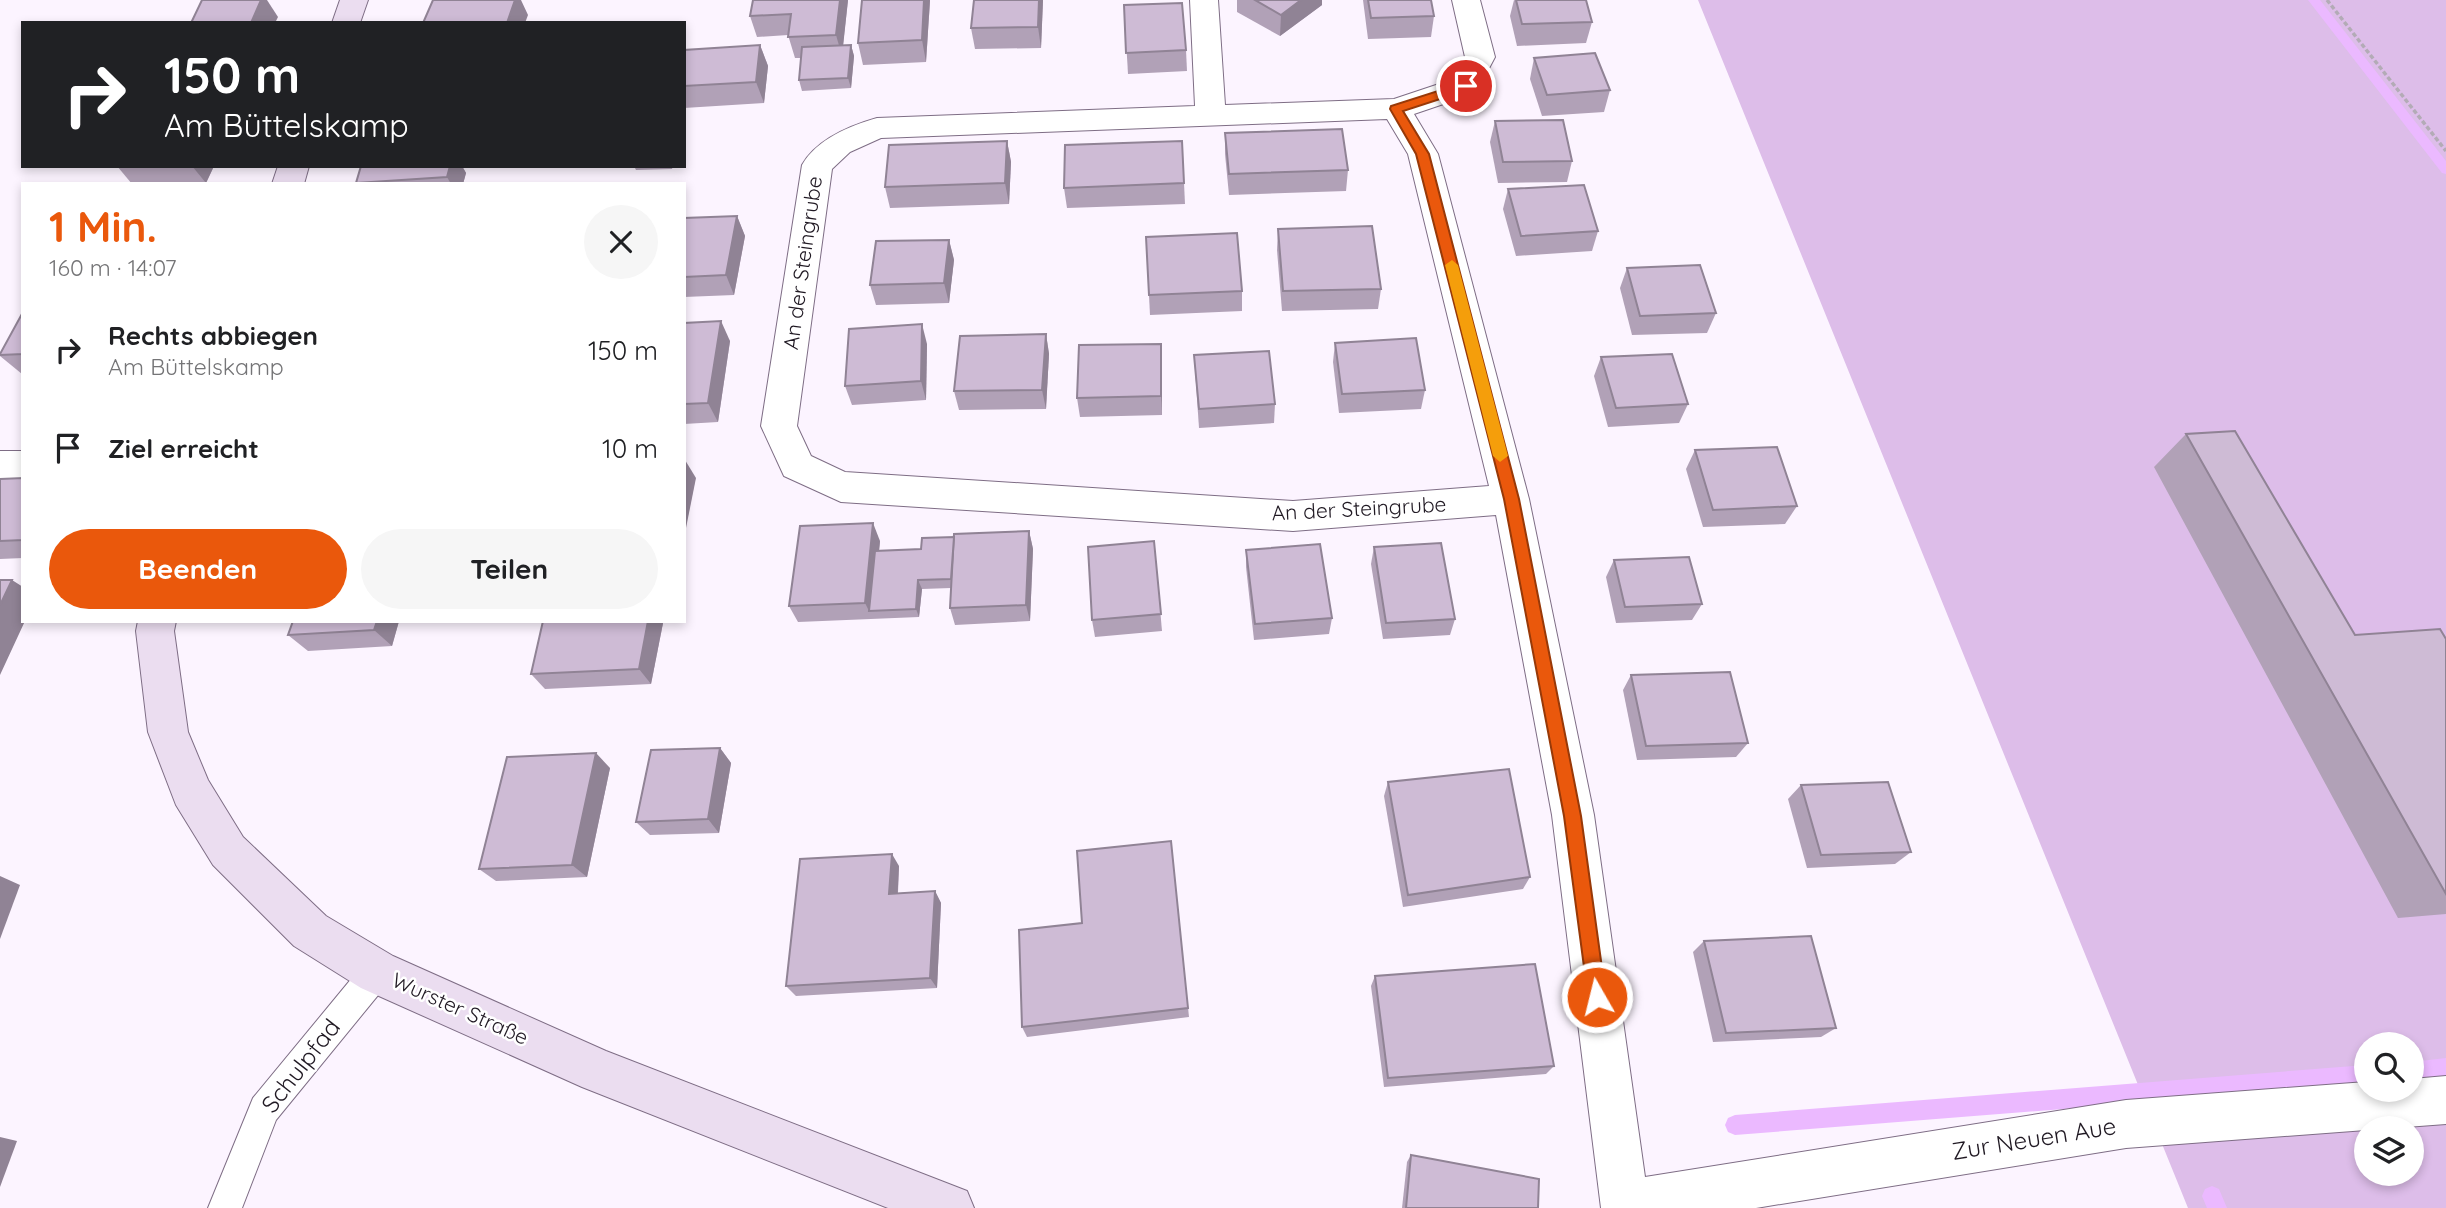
<!DOCTYPE html>
<html lang="de">
<meta charset="utf-8">
<style>
:root{--surface:#fff;--page:#f6f6f6;--text:#202124;--muted:#757577;--accent:#ea580c}
body{margin:0;font-family:Quicksand,sans-serif;background:var(--page);color:var(--text);height:100vh;display:flex;flex-direction:column;font-size:26px;white-space:nowrap}
*{box-sizing:border-box;margin:0}
p{font-size:23px;color:var(--muted)}
.icon{flex:none;width:38px;height:38px;fill:none;stroke:currentColor;stroke-width:2;stroke-linecap:round;stroke-linejoin:round}
.map{position:relative;flex:1;overflow:hidden}
.sheet{position:absolute;left:21px;top:182px;width:665px;height:441px;display:flex;flex-direction:column;background:var(--surface);border-radius:0px;box-shadow:0 4px 10px #0003}
.sheet>*{flex:none}
.guide{position:absolute;left:21px;top:21px;width:665px;height:147px;border-radius:0px;box-shadow:0 4px 10px #0003;background:#202124;color:#fff;overflow:hidden}
.tools{position:absolute;left:2354px;top:1032px;display:grid;gap:14px}
.tools a{display:grid;place-items:center;width:70px;height:70px;border-radius:50%;background:var(--surface);box-shadow:0 4px 10px #0003;font-size:35px}
.pin{position:absolute;display:grid;place-items:center;width:60px;height:60px;color:#fff;margin:-30px;border:4px solid #fff;border-radius:50%;box-shadow:0 2px 7px #0007}
.me{position:absolute;width:77px;margin:-38px;rotate:352deg;stroke-linejoin:round;filter:drop-shadow(0 0 5px #0008)}
.turn{display:flex;align-items:center;gap:24px;height:147px;padding:0 28px;font-size:32px}
.turn .icon{width:91px;height:91px;stroke-width:2.5}
.turn b{display:block;font-size:49px;line-height:60px}
.round{display:grid;place-items:center;flex:none;width:74px;height:74px;border-radius:37px;background:var(--page)}
.overview{display:flex;align-items:center;justify-content:space-between;height:119px;padding:0 28px}
h1{font-size:42px;font-weight:800;line-height:52px;color:var(--accent)}
.button{display:flex;gap:14px;margin-top:auto;padding:14px 28px}
.button a{flex:1;height:80px;border-radius:42px;background:var(--accent);color:#fff;font-size:28px;font-weight:800;line-height:80px;text-align:center}
.button a+a{background:var(--page);color:var(--text)}
ul{padding:0;list-style:none}
li{display:flex;align-items:center;gap:21px;height:98px;padding:0 28px}
li div{flex:1}
li b{display:block;font-size:26px}
li em{font-style:normal}
.map>svg:first-child{display:block}
.green{fill:#ddbde9;fill-rule:evenodd}
.lines{fill:none;stroke-linecap:round;stroke-linejoin:round}
.stream{fill:#ebb9ff;fill-rule:evenodd}
.lane-casing{stroke:#7e6d85;stroke-width:2}
.street-casing{stroke:#7e6d85;stroke-width:2}
.secondary-casing{stroke:#7e6d85;stroke-width:2}
.path{stroke:#b3abb6;stroke-width:3.5;stroke-dasharray:4.5 2.5;stroke-linecap:butt}
.lane{fill:#fff;fill-rule:evenodd}
.street{fill:#fff;fill-rule:evenodd}
.secondary{fill:#ebddf0;fill-rule:evenodd}
.wall{fill:#b1a1b7}
.shaded-wall{fill:#908395}
.building{fill:#cebbd5;stroke:#908395;stroke-width:2}
.route{fill:#ea580c;stroke:#983908;stroke-width:2}
.slow{fill:#f59e0b}
.labels{text-anchor:middle;stroke-width:5;stroke-linejoin:round;paint-order:stroke}
.street-label{font-size:21px;fill:#201923;stroke:#fff}
.near-street-label{font-size:24px;fill:#201923;stroke:#fff}
</style>
<div class="map">
<svg width="2446" height="1208" viewBox="0 0 2446 1208">
<rect width="100%" height="100%" fill="#fcf4ff"/>
<!-- green -->
<path class="green" d="M1698,0H2446V1208H2188ZM2366,1045H2412V1090H2366ZM2366,1129H2412V1174H2366Z"/>
<g class="lines">
<!-- stream -->
<g class="stream">
<polygon points="2308,0 2320,0 2446,161 2446,174 2442,173"/>
<polygon points="2446,1058 2446,1078 2412,1080 2412,1062"/>
<polygon points="2366,1065 2366,1085 1735,1135 1728,1132 1725,1125 1728,1118 1735,1115"/>
<polygon points="2212,1186 2219,1189 2227,1208 2207,1208 2202,1196 2205,1189"/>
</g>
<!-- lane casing -->
<g class="lane-casing">
<polygon id="lane" points="377,957 388,961 392,972 388,983 276,1120 242,1208 208,1208 253,1098 366,961"/>
</g>
<!-- street casing -->
<g class="street-casing">
<g id="street">
<path d="M1190,0H1218L1225,105L1394,99L1454,79L1465,57L1452,0H1480L1495,57L1476,93L1414,114L1438,154L1529,499L1594,815L1645,1177L2126,1100L2366,1082V1090H2412V1079L2446,1076V1124L2126,1148L1756,1208H1601L1552,815L1496,515L1293,531L841,502L784,476L761,426L802,165C817,139 849,126 877,118L1195,106ZM1387,119L1408,154L1489,486L1293,501L845,472L811,456L797,426L832,169L850,152L881,138Z"/>
<rect x="0" y="451" width="23" height="30"/>
</g>
</g>
<!-- secondary casing -->
<g class="secondary-casing">
<g id="secondary">
<polygon points="340,0 368,0 360,23 332,23"/>
<polygon points="278,166 309,166 304,184 272,184"/>
<polygon points="138,621 176,621 174,631 188,732 208,780 243,837 326,916 393,956 606,1051 967,1191 974,1208 888,1208 582,1087 361,988 294,946 213,865 176,805 148,732 136,631"/>
</g>
</g>
<!-- path -->
<polyline class="path" points="2327,0 2446,151"/>
<!-- lane -->
<use href="#lane" class="lane"/>
<!-- street -->
<use href="#street" class="street"/>
<!-- secondary -->
<use href="#secondary" class="secondary"/>
</g>
<!-- wall -->
<g class="wall">
<polygon points="848,0 843,45 851,45 854,56 851,88 802,91 799,80 801,58 795,58 788,35 757,37 750,16"/>
<polygon points="930,0 926,62 863,65 858,43"/>
<polygon points="974,0 1043,0 1041,48 975,49 971,28"/>
<polygon points="1237,0 1322,0 1322,5 1280,36 1237,12"/>
<polygon points="1363,0 1431,0 1434,16 1431,37 1368,39"/>
<polygon points="1514,0 1592,22 1586,43 1517,46 1510,16"/>
<polygon points="1124,5 1186,50 1187,71 1128,74"/>
<polygon points="760,45 768,66 764,103 684,108 684,50"/>
<polygon points="1534,58 1610,90 1604,112 1542,116 1530,79"/>
<polygon points="1495,121 1572,161 1567,182 1498,183 1490,142"/>
<polygon points="1225,133 1348,170 1346,191 1229,195 1225,154"/>
<polygon points="1007,141 1011,162 1009,204 890,208 885,187"/>
<polygon points="117,166 214,166 206,183 176,184 132,184"/>
<polygon points="361,166 462,166 466,173 463,184 356,184 356,183"/>
<polygon points="634,166 673,166 672,169 636,170"/>
<polygon points="1184,183 1185,204 1067,208 1064,188"/>
<polygon points="1508,189 1598,231 1592,251 1516,256 1503,209"/>
<polygon points="737,216 745,236 734,295 684,297 684,218"/>
<polygon points="1278,229 1381,289 1378,309 1282,311 1277,250"/>
<polygon points="1146,237 1242,291 1242,311 1150,315"/>
<polygon points="949,240 954,260 949,303 876,305 870,285"/>
<polygon points="1627,268 1716,313 1707,333 1632,335 1620,288"/>
<polygon points="23,312 23,374 22,374 0,356 0,354"/>
<polygon points="684,323 730,341 718,422 684,424"/>
<polygon points="1046,334 1049,354 1046,409 959,410 954,391"/>
<polygon points="1335,343 1425,390 1421,409 1339,413 1333,362"/>
<polygon points="927,344 926,400 852,405 845,386"/>
<polygon points="1161,344 1162,415 1080,417 1077,398"/>
<polygon points="1194,355 1275,404 1274,423 1199,428"/>
<polygon points="1601,357 1688,404 1679,423 1608,427 1594,376"/>
<polygon points="2186,434 2355,635 2446,639 2446,914 2398,918 2154,467"/>
<polygon points="1695,450 1797,506 1785,524 1703,527 1686,469"/>
<polygon points="23,478 23,558 0,559 0,479"/>
<polygon points="1029,531 1033,549 1030,621 955,625 950,608 951,588 922,589 919,617 798,622 789,606 880,541 879,551 921,549 954,537"/>
<polygon points="1154,541 1162,631 1095,637 1092,620"/>
<polygon points="1374,547 1455,619 1450,635 1383,639 1371,564"/>
<polygon points="1246,550 1332,618 1329,634 1254,640 1246,567"/>
<polygon points="1614,560 1702,604 1692,620 1616,623 1606,577"/>
<polygon points="399,621 392,646 308,651 288,635"/>
<polygon points="663,623 651,684 545,689 531,674"/>
<polygon points="1631,675 1748,743 1736,757 1637,760 1623,690"/>
<polygon points="720,748 731,763 719,833 650,835 636,822"/>
<polygon points="610,768 587,877 496,881 479,869"/>
<polygon points="1388,782 1530,877 1523,889 1403,907 1384,796"/>
<polygon points="1801,785 1911,852 1895,864 1807,868 1788,799"/>
<polygon points="1171,841 1189,1017 1027,1037 1022,1027 1082,923"/>
<polygon points="899,866 898,893 935,891 941,903 937,988 796,996 786,986"/>
<polygon points="1704,941 1836,1028 1821,1037 1713,1042 1693,952"/>
<polygon points="1375,976 1554,1066 1546,1074 1384,1087 1371,986"/>
<polygon points="1411,1155 1538,1208 1402,1208 1407,1162"/>
</g>
<!-- shaded-wall -->
<g class="shaded-wall">
<polygon points="261,0 267,0 278,17 275,23 251,23"/>
<polygon points="515,0 521,0 528,15 525,23 507,23"/>
<polygon points="840,0 848,0 842,56 836,35"/>
<polygon points="924,0 930,0 926,62 922,40"/>
<polygon points="1039,0 1043,0 1041,48 1038,27"/>
<polygon points="1301,0 1322,0 1322,5 1280,36 1281,15"/>
<polygon points="760,45 768,66 764,103 756,82"/>
<polygon points="851,45 854,56 851,88 848,78"/>
<polygon points="1007,141 1011,162 1009,204 1005,183"/>
<polygon points="192,166 214,166 206,183"/>
<polygon points="450,166 462,166 466,173 463,184 451,184 447,177"/>
<polygon points="737,216 745,236 734,295 726,275"/>
<polygon points="949,240 954,260 949,303 944,283"/>
<polygon points="721,321 730,341 718,422 708,403"/>
<polygon points="922,324 927,344 926,400 921,381"/>
<polygon points="1046,334 1049,354 1046,409 1042,390"/>
<polygon points="1161,344 1162,363 1162,415 1161,396"/>
<polygon points="685,460 696,478 685,533 684,464"/>
<polygon points="873,523 880,541 873,611 869,611 865,603"/>
<polygon points="1029,531 1033,549 1030,621 1026,605"/>
<polygon points="12,580 23,587 23,621 25,621 0,675 0,605"/>
<polygon points="918,580 922,589 919,617 916,609"/>
<polygon points="377,621 399,621 392,646 374,630"/>
<polygon points="648,621 662,621 663,623 651,684 639,669"/>
<polygon points="720,748 731,763 719,833 708,819"/>
<polygon points="596,753 610,768 587,877 572,865"/>
<polygon points="892,854 899,866 897,906 889,894"/>
<polygon points="0,876 20,885 0,939"/>
<polygon points="935,891 941,903 937,988 930,978"/>
<polygon points="0,1137 17,1141 0,1187"/>
</g>
<!-- building -->
<g class="building">
<polygon points="202,0 261,0 251,23 191,23"/>
<polygon points="433,0 515,0 507,23 423,23"/>
<polygon points="753,0 840,0 836,35 788,37 791,14 750,16"/>
<polygon points="862,0 924,0 922,40 858,43"/>
<polygon points="974,0 1039,0 1038,27 971,28"/>
<polygon points="1255,0 1301,0 1281,15"/>
<polygon points="1368,0 1431,0 1434,16 1371,18"/>
<polygon points="1516,0 1586,0 1592,22 1522,24"/>
<polygon points="1182,3 1186,50 1126,53 1124,5"/>
<polygon points="760,45 756,82 684,86 684,50"/>
<polygon points="851,45 848,78 799,80 802,47"/>
<polygon points="1595,53 1610,90 1547,95 1534,58"/>
<polygon points="1563,120 1572,161 1503,162 1495,121"/>
<polygon points="1342,129 1348,170 1229,174 1225,133"/>
<polygon points="1007,141 1005,183 885,187 889,145"/>
<polygon points="1182,141 1184,183 1064,188 1065,145"/>
<polygon points="361,166 450,166 447,177 356,183"/>
<polygon points="1584,185 1598,231 1521,236 1508,189"/>
<polygon points="737,216 726,275 684,277 684,218"/>
<polygon points="1372,226 1381,289 1283,291 1278,229"/>
<polygon points="1237,233 1242,291 1149,295 1146,237"/>
<polygon points="949,240 944,283 870,285 876,241"/>
<polygon points="1700,265 1716,313 1640,316 1627,268"/>
<polygon points="23,312 23,354 0,355 0,354"/>
<polygon points="721,321 708,403 684,404 684,323"/>
<polygon points="922,324 921,381 845,386 849,329"/>
<polygon points="1046,334 1042,390 954,391 960,336"/>
<polygon points="1416,338 1425,390 1342,394 1335,343"/>
<polygon points="1161,344 1161,396 1077,398 1079,345"/>
<polygon points="1269,351 1275,404 1199,409 1194,355"/>
<polygon points="1672,354 1688,404 1616,408 1601,357"/>
<polygon points="2235,431 2355,635 2440,629 2446,639 2446,894 2186,434"/>
<polygon points="1777,447 1797,506 1713,510 1695,450"/>
<polygon points="23,478 23,540 0,541 0,479"/>
<polygon points="873,523 865,603 789,606 800,526"/>
<polygon points="1029,531 1026,605 950,608 954,534"/>
<polygon points="954,537 951,579 918,580 916,609 869,611 875,551 921,549 922,538"/>
<polygon points="1154,541 1161,614 1092,620 1088,547"/>
<polygon points="1441,543 1455,619 1386,623 1374,547"/>
<polygon points="1320,544 1332,618 1255,624 1246,550"/>
<polygon points="1689,557 1702,604 1625,607 1614,560"/>
<polygon points="0,580 12,580 0,605"/>
<polygon points="293,621 377,621 374,630 288,635"/>
<polygon points="543,621 648,621 639,669 531,674"/>
<polygon points="1730,672 1748,743 1646,746 1631,675"/>
<polygon points="720,748 708,819 636,822 651,750"/>
<polygon points="596,753 572,865 479,869 507,757"/>
<polygon points="1509,769 1530,877 1408,895 1388,782"/>
<polygon points="1888,782 1911,852 1821,855 1801,785"/>
<polygon points="1171,841 1188,1008 1022,1027 1019,930 1082,923 1077,851"/>
<polygon points="892,854 889,894 935,891 930,978 786,986 800,859"/>
<polygon points="1811,936 1836,1028 1726,1033 1704,941"/>
<polygon points="1535,964 1554,1066 1388,1078 1375,976"/>
<polygon points="1411,1155 1539,1179 1538,1208 1406,1208"/>
</g>
<!-- route -->
<polygon class="route" points="1466,82 1472,86 1471,89 1403,111 1429,154 1519,499 1581,816 1606,997 1604,1004 1597,1007 1590,1004 1588,997 1564,816 1504,499 1416,154 1390,109 1391,106"/>
<!-- slow -->
<polygon class="slow" points="1452,260 1458,265 1508,456 1500,462 1493,456 1445,265"/>
<g class="labels">
<!-- street labels -->
<g class="street-label">
<text transform="translate(803 263) rotate(-82)" y="7">An der Steingrube</text>
<text transform="translate(1359 509) rotate(-3)" y="7">An der Steingrube</text>
<text transform="translate(460 1009) rotate(24)" y="7">Wurster Straße</text>
</g>
<!-- near-street labels -->
<g class="near-street-label">
<text transform="translate(301 1066) rotate(-52)" y="8">Schulpfad</text>
<text transform="translate(2034 1139) rotate(-9)" y="8">Zur Neuen Aue</text>
</g>
</g>
</svg>
<div class="tools">
<a><svg class="icon" aria-label="search" viewBox="0 0 24 24"><circle cx="10" cy="10" r="6"/><path d="M15 15l6 6"/></svg></a>
<a><svg class="icon" aria-label="layers" viewBox="0 0 24 24"><path d="M12 4l9 5-9 5-9-5zM3 14l9 5 9-5"/></svg></a>
</div>
<div class="pin" style="left:1466px;top:86px;background:#d93025"><svg class="icon" aria-label="arrive" viewBox="0 0 24 24"><path d="M6 21V4h12l-3 4 3 4H6"/></svg></div>
<svg class="me" style="left:1597px;top:997px" viewBox="-20 -20 40 40"><circle r="17" fill="#ea580c" stroke="#fff" stroke-width="3"/><path d="M0-11L8 9 0 5-8 9z" fill="#fff"/></svg>
<div class="guide">
<div class="turn"><svg class="icon" aria-label="right" viewBox="0 0 24 24"><path d="M7 20v-9h11M14 6l5 5-5 5"/></svg><div><b>150 m</b>Am Büttelskamp</div></div>
</div>
<section class="sheet">
<div class="overview"><div><h1>1 Min.</h1><p>160 m · 14:07</p></div><a class="round"><svg class="icon" aria-label="close" viewBox="0 0 24 24"><path d="M6 6l12 12M18 6L6 18"/></svg></a></div>
<ul>
<li><svg class="icon" aria-label="right" viewBox="0 0 24 24"><path d="M7 20v-9h11M14 6l5 5-5 5"/></svg><div><b>Rechts abbiegen</b><p>Am Büttelskamp</p></div><em>150 m</em></li>
<li><svg class="icon" aria-label="arrive" viewBox="0 0 24 24"><path d="M6 21V4h12l-3 4 3 4H6"/></svg><div><b>Ziel erreicht</b></div><em>10 m</em></li>
</ul>
<div class="button"><a>Beenden</a><a>Teilen</a></div>
</section>
</div>
